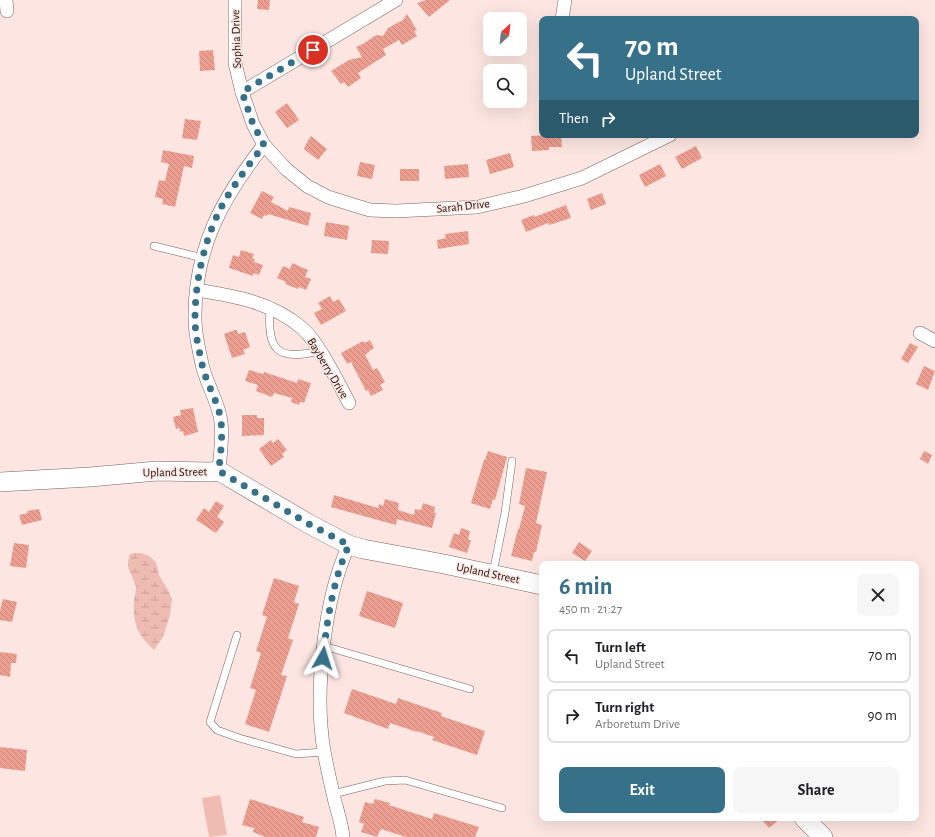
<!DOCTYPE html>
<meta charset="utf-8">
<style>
:root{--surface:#fff;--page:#f6f6f6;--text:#202124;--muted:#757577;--line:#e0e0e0;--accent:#377189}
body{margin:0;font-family:"Alegreya Sans",sans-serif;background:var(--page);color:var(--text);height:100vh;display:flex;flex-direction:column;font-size:15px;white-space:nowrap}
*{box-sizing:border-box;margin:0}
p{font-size:13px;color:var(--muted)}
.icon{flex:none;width:22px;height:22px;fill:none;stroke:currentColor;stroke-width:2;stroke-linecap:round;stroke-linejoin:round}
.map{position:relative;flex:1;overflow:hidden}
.drawer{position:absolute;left:539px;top:561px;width:380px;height:260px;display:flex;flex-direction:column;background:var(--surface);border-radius:8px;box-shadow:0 4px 16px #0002}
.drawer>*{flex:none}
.banner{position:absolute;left:539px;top:16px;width:380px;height:122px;border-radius:8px;box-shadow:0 4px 16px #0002;background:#377189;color:#fff;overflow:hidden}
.needle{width:26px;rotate:27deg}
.tools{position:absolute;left:483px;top:12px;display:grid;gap:8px}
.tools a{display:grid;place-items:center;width:44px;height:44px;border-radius:8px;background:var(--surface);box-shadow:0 4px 16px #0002;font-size:20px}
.pin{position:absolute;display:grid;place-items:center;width:34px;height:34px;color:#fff;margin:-17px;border:2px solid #fff;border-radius:50%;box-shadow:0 1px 4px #0007}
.me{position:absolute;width:44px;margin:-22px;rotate:6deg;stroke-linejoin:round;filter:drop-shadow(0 0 3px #0008)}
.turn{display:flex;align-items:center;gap:14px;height:84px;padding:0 20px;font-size:18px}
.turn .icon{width:52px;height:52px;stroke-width:2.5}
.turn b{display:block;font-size:28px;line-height:34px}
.then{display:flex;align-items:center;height:38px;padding:0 20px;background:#0003;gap:8px;font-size:15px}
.round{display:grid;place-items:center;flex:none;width:42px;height:42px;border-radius:8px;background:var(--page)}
.head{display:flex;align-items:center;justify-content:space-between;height:68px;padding:0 20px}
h1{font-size:24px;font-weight:700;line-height:30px;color:var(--accent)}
.cta{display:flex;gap:8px;margin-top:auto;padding:8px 20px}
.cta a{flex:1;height:46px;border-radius:8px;background:var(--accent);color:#fff;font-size:16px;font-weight:700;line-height:46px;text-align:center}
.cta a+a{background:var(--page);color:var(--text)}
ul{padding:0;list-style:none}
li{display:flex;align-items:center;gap:12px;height:54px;margin:0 8px 6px;padding:0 12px;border:2px solid var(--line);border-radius:8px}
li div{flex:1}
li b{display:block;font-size:15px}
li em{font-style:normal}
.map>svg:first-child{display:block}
.wetland{fill:url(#wetland-marsh)}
.pitch{fill:#efbcb3}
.building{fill:url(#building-back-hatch)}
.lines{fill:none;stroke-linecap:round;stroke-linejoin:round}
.lane-casing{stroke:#776360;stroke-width:8}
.street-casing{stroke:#776360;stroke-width:14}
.secondary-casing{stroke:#776360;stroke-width:20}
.lane{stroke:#fff;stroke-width:7}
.street{stroke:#fff;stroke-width:13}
.secondary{stroke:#fff;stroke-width:19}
.route{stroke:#377189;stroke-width:7;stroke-dasharray:0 12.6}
.labels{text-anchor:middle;stroke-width:3;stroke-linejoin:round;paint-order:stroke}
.street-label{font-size:12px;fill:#1d1614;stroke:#fde6e1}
</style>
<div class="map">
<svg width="935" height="837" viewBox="0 0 935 837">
<defs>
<pattern id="wetland-marsh" width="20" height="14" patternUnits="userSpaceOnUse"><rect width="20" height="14" fill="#efbcb3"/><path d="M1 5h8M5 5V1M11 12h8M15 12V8" fill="none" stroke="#cca199"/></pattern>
<pattern id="building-back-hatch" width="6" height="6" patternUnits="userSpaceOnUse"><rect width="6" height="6" fill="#ec9e90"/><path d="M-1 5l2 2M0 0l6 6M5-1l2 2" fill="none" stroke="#ca877b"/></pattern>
</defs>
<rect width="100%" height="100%" fill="#fde6e1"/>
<!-- wetland -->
<path class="wetland" d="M134,553H141L149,556L156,562L159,575L169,592L172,599L170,615L163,637L154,650C138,635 133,625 134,603C134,598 136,592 136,587C133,574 124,569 130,554Z"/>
<!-- pitch -->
<polygon class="pitch" points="220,795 227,835 209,837 202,798"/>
<!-- building -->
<g class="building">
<polygon points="258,0 270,0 269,10 257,9"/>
<polygon points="426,0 450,0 429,17 417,3"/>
<polygon points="407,14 417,30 414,31 417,36 402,45 399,40 383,49 386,55 358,73 361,78 348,87 344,82 341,84 331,71 349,60 362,57 356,47 363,44 376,35 383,36 388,28 403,20"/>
<polygon points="213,50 215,70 200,71 199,51"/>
<polygon points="287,103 299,120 287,128 275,112"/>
<polygon points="185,119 201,121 197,140 182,138"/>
<polygon points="546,135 561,135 562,147 549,147 549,150 532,151 531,136"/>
<polygon points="311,136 327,149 318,160 304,149 307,142"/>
<polygon points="696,146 702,158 682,169 675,157"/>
<polygon points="163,150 194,156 192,168 184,166 175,207 162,204 163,199 155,197 159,180 165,181 169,164 161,162"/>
<polygon points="510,153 514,167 490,174 486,160"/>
<polygon points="360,162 375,165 372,179 357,176"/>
<polygon points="468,164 469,177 445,179 444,166"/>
<polygon points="660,164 666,176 645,187 639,175"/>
<rect x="400" y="169" width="19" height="12"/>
<polygon points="262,191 274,197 271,202 288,211 289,207 311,213 308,226 268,214 267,216 264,215 262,219 250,213"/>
<polygon points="602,193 606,204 591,210 587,199"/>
<polygon points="566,205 571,218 549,225 548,223 526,232 521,220 534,215 534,217"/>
<polygon points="326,222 349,226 347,240 324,236"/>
<polygon points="468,231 469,244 438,249 437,240 446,238 445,234"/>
<polygon points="372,240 389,241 388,254 371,253"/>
<polygon points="241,250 254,254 252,259 255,259 254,262 263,265 259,275 254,273 253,276 229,268 233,255 239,257"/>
<polygon points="292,263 308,270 305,277 311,279 306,290 299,287 298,289 285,284 286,282 277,278 283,266 290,269"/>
<polygon points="330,296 333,302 339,299 346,311 321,325 314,313 322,309 318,303"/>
<polygon points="235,330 237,330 238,334 245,332 250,347 243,350 245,354 232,358 224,334"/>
<polygon points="370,340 374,348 369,351 369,352 365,355 373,370 377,368 385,382 380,385 383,390 371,396 368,390 366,391 351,362 347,364 341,353 363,341 365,343"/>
<polygon points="910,343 918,347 908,363 901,359"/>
<polygon points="924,366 935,371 928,390 916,384"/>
<polygon points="249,370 263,374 264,372 297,383 298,379 311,383 304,403 300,402 299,405 291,402 292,398 274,393 272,397 256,391 258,385 245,381"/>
<polygon points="193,408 198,432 184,436 183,431 180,432 180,428 176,429 173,417 181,415 180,410"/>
<polygon points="242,415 257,415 257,418 264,418 264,435 242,436"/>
<polygon points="278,439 287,450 282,454 284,457 271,466 259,449 271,440 273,443"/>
<polygon points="488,451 507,457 495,500 493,499 490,509 471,503 484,460 485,460"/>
<polygon points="924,451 932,455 928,464 920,459"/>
<polygon points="526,468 547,472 536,523 542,525 536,552 534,552 532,561 511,556 518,529 519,529 525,506 519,504"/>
<polygon points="334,495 378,508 379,504 383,506 385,499 399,503 398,510 414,515 415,509 421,510 423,503 435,507 434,513 436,513 432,528 397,519 396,525 331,507"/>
<polygon points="216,501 224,506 217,517 224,522 216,533 196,520 204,508 209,512"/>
<polygon points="39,509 42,520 22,525 19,515 28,513 27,511"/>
<polygon points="461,528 470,531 468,540 471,540 467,553 449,547 454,533 459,535"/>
<polygon points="579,542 592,551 585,561 572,553"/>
<polygon points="14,543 29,545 26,568 10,566"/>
<polygon points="274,578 299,586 294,602 299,604 288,638 293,640 281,675 287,676 269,732 245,724 256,690 250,688 261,653 256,651 267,617 262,615"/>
<polygon points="367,591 403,603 395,628 359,616"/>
<polygon points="3,599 17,602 12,622 0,620 0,611"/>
<polygon points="0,652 17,654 16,663 11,663 10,677 0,675"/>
<polygon points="352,689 396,704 398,698 442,713 441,716 485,731 477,755 432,740 434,737 417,731 417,732 390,723 388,729 344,713"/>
<polygon points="0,747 27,750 25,771 0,768"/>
<polygon points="250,799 304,817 302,822 319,827 316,837 265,837 253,832 254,828 242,825"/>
<polygon points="375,799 390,803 389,805 432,819 434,813 479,827 475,837 406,837 381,829 377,837 361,832 364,824 359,822 365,802 373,804"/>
<polygon points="760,818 781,818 769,828"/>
</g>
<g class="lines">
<!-- lane casing -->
<g class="lane-casing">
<g id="lane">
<polyline points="154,246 203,258"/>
<path d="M270,308C267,351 277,361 320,351"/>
<polyline points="493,573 505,513 512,461"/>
<polyline points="237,635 210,722 217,730 239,738 296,754 324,752"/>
<polyline points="324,646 470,689"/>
<polyline points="333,794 385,781 405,780 502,808"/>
</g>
</g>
<!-- street casing -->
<g class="street-casing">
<g id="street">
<polyline points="6,0 7,11"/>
<polyline points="235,0 235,63 242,92 253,124 264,145 286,169 307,186 328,197 350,204 370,210 396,211 477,207 524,196 582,178 670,135"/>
<polyline points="562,19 565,0"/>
<polyline points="242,92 396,0"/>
<path d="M197,290C234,296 272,302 302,328C319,343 338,382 349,403"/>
<polyline points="920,333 935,341"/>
<path d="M219,471C220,455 223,438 221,422C219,402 206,384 202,364C199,350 195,334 195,319C194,249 222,198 264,145"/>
<path d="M343,837C342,825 338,813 335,802C331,785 327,768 324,751C314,693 324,598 349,545"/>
</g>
</g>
<!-- secondary casing -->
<g class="secondary-casing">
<g id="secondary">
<polyline points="0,482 90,477 157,471 210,472 219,471 309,524 349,545 363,549 444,564 542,585"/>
<polyline points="804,818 823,837"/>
</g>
</g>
<!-- lane -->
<use href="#lane" class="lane"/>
<!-- street -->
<use href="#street" class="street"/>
<!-- secondary -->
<use href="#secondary" class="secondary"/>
</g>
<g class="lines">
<!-- route -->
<path class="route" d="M313,50L242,92L253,124L264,145C250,163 236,182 224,202C205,236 195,280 195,319C195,334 199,350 202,364C206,384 219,402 221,422C223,438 220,455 219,471L309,524L349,545C333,580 327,620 323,658"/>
</g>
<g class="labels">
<!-- street labels -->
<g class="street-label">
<text transform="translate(236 39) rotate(-92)" y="4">Sophia Drive</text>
<text transform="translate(463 206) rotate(-6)" y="4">Sarah Drive</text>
<text transform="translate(328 368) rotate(59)" y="4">Bayberry Drive</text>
<text transform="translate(175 472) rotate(-1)" y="4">Upland Street</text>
<text transform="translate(488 573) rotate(12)" y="4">Upland Street</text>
</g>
</g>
</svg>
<div class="tools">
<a><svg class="needle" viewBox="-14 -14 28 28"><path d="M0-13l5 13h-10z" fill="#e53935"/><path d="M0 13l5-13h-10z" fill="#757577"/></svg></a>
<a><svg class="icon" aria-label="search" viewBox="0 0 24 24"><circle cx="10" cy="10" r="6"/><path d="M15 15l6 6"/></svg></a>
</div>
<div class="pin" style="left:313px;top:50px;background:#d93025"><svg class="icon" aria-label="arrive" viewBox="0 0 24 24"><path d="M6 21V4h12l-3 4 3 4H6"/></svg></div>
<svg class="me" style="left:323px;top:658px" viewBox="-20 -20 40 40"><path d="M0-17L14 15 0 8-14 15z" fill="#377189" stroke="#fff" stroke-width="4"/></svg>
<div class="banner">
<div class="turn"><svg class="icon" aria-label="left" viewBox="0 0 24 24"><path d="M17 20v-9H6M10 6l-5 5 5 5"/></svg><div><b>70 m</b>Upland Street</div></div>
<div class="then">Then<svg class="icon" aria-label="right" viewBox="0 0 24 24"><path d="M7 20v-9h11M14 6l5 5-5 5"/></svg></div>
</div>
<section class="drawer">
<div class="head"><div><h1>6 min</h1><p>450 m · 21:27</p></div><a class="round"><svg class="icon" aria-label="close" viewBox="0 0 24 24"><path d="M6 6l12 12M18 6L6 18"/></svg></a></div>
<ul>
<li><svg class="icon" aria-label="left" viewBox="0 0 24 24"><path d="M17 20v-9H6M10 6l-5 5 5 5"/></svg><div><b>Turn left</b><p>Upland Street</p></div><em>70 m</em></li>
<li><svg class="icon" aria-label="right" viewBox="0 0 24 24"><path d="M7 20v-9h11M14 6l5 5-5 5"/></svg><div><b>Turn right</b><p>Arboretum Drive</p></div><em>90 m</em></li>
</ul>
<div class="cta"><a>Exit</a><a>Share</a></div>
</section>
</div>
